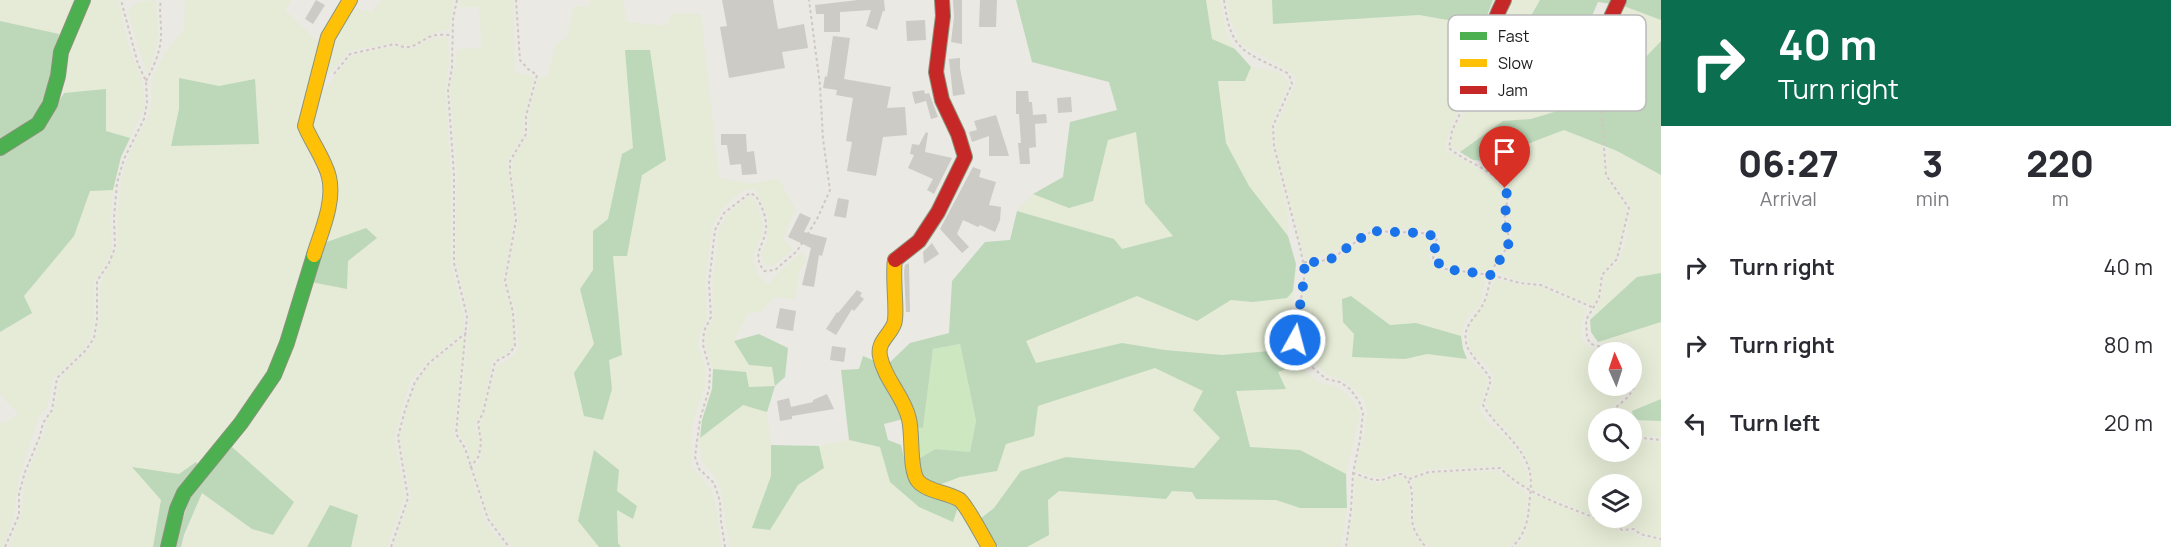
<!DOCTYPE html>
<style>
:root{--surface:#fff;--page:#f2f2f3;--text:#2b2b33;--muted:#7c7c81}
body{margin:0;font-family:Manrope,sans-serif;background:var(--page);color:var(--text);height:100vh;display:flex;flex-direction:column;font-size:22px;white-space:nowrap}
*{box-sizing:border-box;margin:0}
p{font-size:20px;color:var(--muted)}
.icon{flex:none;width:33px;height:33px;fill:none;stroke:currentColor;stroke-width:2;stroke-linecap:round;stroke-linejoin:round}
.map{position:relative;flex:1;overflow:hidden}
.panel{display:flex;flex-direction:column;background:var(--surface);width:510px}
.panel>*{flex:none}
.guide{background:#0b6e4f;color:#fff;overflow:hidden}
.needle{width:39px;rotate:357deg}
.controls{position:absolute;left:1588px;top:342px;display:grid;gap:12px}
.controls a{display:grid;place-items:center;width:54px;height:54px;border-radius:50%;background:var(--surface);box-shadow:0 6px 24px #0002;font-size:30px}
.pin{position:absolute;display:grid;place-items:center;width:51px;height:51px;color:#fff;margin:-62px -26px;border-radius:50% 50% 50% 0;rotate:-45deg;box-shadow:0 0 6px #0007}
.pin .icon{rotate:45deg}
.me{position:absolute;width:66px;margin:-33px;rotate:7deg;stroke-linejoin:round;filter:drop-shadow(0 0 4px #0008)}
.turn{display:flex;align-items:center;gap:21px;height:126px;padding:0 18px;font-size:27px}
.turn .icon{width:78px;height:78px;stroke-width:2.5}
.turn b{display:block;font-size:42px;line-height:51px}
.eta{display:flex;justify-content:space-evenly;align-items:center;height:102px;text-align:center}
.eta b{font-size:36px;font-weight:800;line-height:42px}
ul{padding:0;list-style:none}
li{display:flex;align-items:center;gap:18px;height:78px;padding:0 18px}
li div{flex:1}
li b{display:block;font-size:22px}
li em{font-style:normal}
main{display:flex;flex:1;min-height:0}
.map>svg:first-child{display:block}
.farmland{fill:#e5ebd6;fill-rule:evenodd}
.grass{fill:#cde8c1}
.forest{fill:#bcd8b9}
.building{fill:#cccbc6}
.lines{fill:none;stroke-linecap:round;stroke-linejoin:round}
.fast-casing{stroke:#8c937c;stroke-width:16}
.slow-casing{stroke:#8c937c;stroke-width:16}
.jam-casing{stroke:#8c937c;stroke-width:16}
.path{stroke:#d1c7c1;stroke-width:2;stroke-dasharray:3 3;stroke-linecap:butt}
.fast{stroke:#4caf50;stroke-width:14}
.slow{stroke:#ffc107;stroke-width:14}
.jam{stroke:#c62828;stroke-width:14}
.route{stroke:#1a73e8;stroke-width:10;stroke-dasharray:0 18}
.key{fill:#fff;stroke:#bbb;stroke-width:1.5}
.key-label{font-size:16px;fill:#1b1b1b}
</style>
<main>
<div class="map">
<svg width="1661" height="547" viewBox="0 0 1661 547">
<rect width="100%" height="100%" fill="#eae9e3"/>
<!-- farmland -->
<g class="farmland">
<polygon points="0,0 78,0 59,34 0,21"/>
<polygon points="86,0 118,0 128,45 142,81 145,105 130,138 105,131 106,90 64,93 67,59"/>
<polygon points="156,0 158,34 156,49 147,74 128,11 139,2"/>
<path d="M185,0H291L285,10L320,44L306,92L297,110V122L323,189L312,245L301,265L289,320L267,374L199,467L195,462L179,474L133,468L161,500L153,547H9L22,511L24,487L28,472L44,434L47,420L54,410L61,377L89,350L96,338L100,317V284L118,247V213L122,177L131,150L150,113L153,76L165,53L184,29ZM179,79L219,86L171,146L179,109Z"/>
<polygon points="382,0 454,0 449,29 431,34 421,42 411,45 402,45 396,42 349,51 326,77 338,29 354,8 373,12"/>
<polygon points="460,0 513,0 515,72 534,77 524,117 524,134 507,161 514,220 503,282 512,313 514,345 507,353 493,360 481,413 475,423 479,443 477,456 471,464 467,446 458,432 469,330 469,313 456,262 457,172 450,88 455,68 457,49 482,48 479,7 460,7"/>
<path d="M590,0H624L625,21L642,24L667,26L672,13L701,14L719,178L751,184L779,179L795,209L783,239L793,249L773,266L765,265L761,254L767,241L768,216L756,189H745L732,199L720,212L711,228L705,285L707,318L700,332L698,345L705,365V386L692,425L691,446L692,467L711,490L716,507L721,547H621L618,543L617,491L578,521L599,547H513L496,526L487,512L474,468L481,459L482,445L480,425L497,366L512,357L519,348L516,312L507,283L518,220L512,169L514,156L529,134V115L538,79L547,77L556,44L567,38L574,6L589,7ZM625,50H650L642,175L627,256H613L622,355L609,359L612,389L594,344L580,289L593,270L608,219L622,154L633,148Z"/>
<polygon points="1206,0 1220,0 1227,35 1235,49 1212,39"/>
<polygon points="1227,0 1272,0 1273,24 1419,15 1483,26 1467,39 1461,67 1460,104 1445,144 1446,150 1494,179 1504,189 1506,202 1502,212 1502,224 1507,234 1506,245 1489,272 1446,266 1436,256 1441,235 1423,229 1370,228 1330,255 1305,259 1276,147 1276,126 1295,85 1295,77 1288,70 1240,43 1230,19"/>
<polygon points="1508,0 1540,0 1524,28 1496,20"/>
<polygon points="1621,5 1661,20 1661,41 1610,95 1603,97 1605,69 1603,53 1606,46 1623,46 1626,26 1615,16"/>
<polygon points="1479,36 1600,56 1597,89 1599,99 1531,119 1504,121 1460,152 1450,146 1454,130 1462,117 1465,106 1468,82 1467,69 1473,43"/>
<polygon points="433,38 448,38 449,62 445,91 451,177 451,265 464,318 463,332 427,362 410,381 394,437 405,497 387,547 351,547 358,515 330,505 307,547 181,547 202,493 252,529 294,502 232,447 311,282 348,261 377,238 324,243 333,212 312,129 324,90 351,56 395,46 404,49 415,48"/>
<polygon points="1251,67 1279,72 1289,82 1271,126 1272,147 1287,208 1288,236 1249,186 1226,143 1218,80 1245,81"/>
<polygon points="1564,130 1602,145 1605,175 1627,209 1619,247 1615,259 1600,274 1597,298 1593,306 1541,282 1520,281 1494,272 1510,246 1512,232 1507,223 1507,211 1511,200 1511,192 1506,185 1483,161"/>
<polygon points="1136,132 1145,203 1174,236 1122,249 1114,239 1017,211 1033,194 1069,208 1093,201 1108,139"/>
<polygon points="1607,147 1661,175 1661,273 1637,277 1590,320 1601,297 1604,276 1620,260 1626,241 1631,207 1607,173"/>
<polygon points="90,190 113,190 110,220 112,249 106,263 94,281 94,321 91,337 83,350 53,378 47,407 38,418 18,480 14,516 3,547 0,547 0,422 3,424 19,414 0,394 0,332 32,314 24,297 74,236"/>
<polygon points="751,196 756,202 763,224 762,235 755,249 753,261 758,275 769,285 779,272 801,253 807,259 799,271 795,299 774,297 761,312 748,313 734,341 749,365 772,367 775,386 749,387 746,372 713,369 705,345 707,331 714,317 713,281 719,230 727,214"/>
<polygon points="1372,234 1421,236 1432,239 1429,259 1443,271 1486,277 1480,305 1467,317 1461,336 1416,323 1390,325 1351,296 1342,299 1343,322 1354,334 1352,356 1405,359 1427,354 1467,359 1480,369 1488,381 1479,408 1488,423 1499,431 1517,450 1527,473 1527,487 1515,480 1501,466 1429,469 1410,477 1402,472 1395,472 1378,478 1355,471 1363,441 1367,415 1366,404 1359,393 1350,385 1338,378 1327,375 1304,353 1299,340 1299,328 1308,273 1307,265 1333,262"/>
<polygon points="1495,279 1521,285 1542,287 1587,309 1582,319 1581,330 1582,340 1589,348 1610,351 1623,349 1626,352 1599,352 1599,386 1632,387 1613,406 1610,413 1611,418 1599,418 1599,452 1632,452 1632,439 1661,443 1661,537 1640,532 1635,527 1621,529 1610,518 1632,518 1632,484 1599,484 1599,515 1586,513 1532,489 1532,472 1522,449 1506,429 1492,416 1486,403 1495,379 1488,366 1473,353 1468,342 1469,329 1472,320 1484,305"/>
<polygon points="1293,291 1291,330 1295,355 1271,351 1222,355 1165,350 1122,343 1036,364 1026,341 1137,296 1197,321 1231,300 1253,302 1287,298"/>
<polygon points="1661,322 1661,399 1633,411 1634,420 1661,421 1661,437 1632,435 1632,418 1615,417 1616,407 1632,395 1636,386 1634,349 1630,343 1624,341 1612,343 1598,342"/>
<polygon points="465,336 453,436 464,451 485,522 506,547 393,547 411,497 400,438 407,408 417,381 430,365"/>
<polygon points="1299,364 1317,382 1338,387 1351,398 1360,413 1346,474 1300,450 1250,447 1235,391 1285,389 1278,372"/>
<polygon points="1155,368 1203,391 1193,410 1220,438 1194,468 1066,457 1022,471 994,508 980,519 936,486 960,477 997,471 1006,444 1038,406"/>
<polygon points="743,405 767,412 771,445 771,475 753,528 770,530 798,485 824,468 819,446 849,440 880,447 890,482 959,504 983,547 730,547 721,490 715,476 706,467 701,458 700,438"/>
<polygon points="1498,471 1527,494 1526,515 1522,530 1516,540 1509,547 1429,547 1419,536 1413,519 1414,500 1412,480 1430,473"/>
<polygon points="1395,476 1402,477 1406,481 1409,490 1409,521 1416,538 1423,547 1348,547 1354,509 1355,477 1378,484"/>
<polygon points="1059,491 1166,499 1172,491 1192,492 1197,499 1276,500 1300,508 1347,508 1341,547 1027,547 1049,535 1048,500"/>
<polygon points="1532,494 1587,517 1609,521 1621,533 1633,531 1640,537 1661,541 1661,547 1515,547 1522,541 1527,530"/>
</g>
<!-- grass -->
<polygon class="grass" points="960,344 976,421 970,453 935,449 915,461 915,427 923,427 933,349"/>
<!-- forest -->
<g class="forest">
<polygon points="1016,0 1206,0 1212,39 1235,49 1251,67 1245,81 1218,81 1226,143 1249,186 1288,236 1296,264 1293,291 1287,298 1253,302 1231,300 1197,321 1137,296 1026,341 1036,363 1122,343 1165,350 1222,355 1271,351 1295,355 1299,364 1278,372 1286,389 1236,391 1250,447 1300,450 1346,474 1347,508 1300,508 1276,500 1196,499 1192,492 1172,491 1166,499 1059,491 1048,500 1049,535 1027,547 999,547 989,541 980,519 994,508 1021,471 1066,457 1194,468 1220,438 1193,410 1203,391 1155,368 1038,406 1034,436 1006,444 997,471 960,477 936,486 923,479 915,461 935,449 970,452 976,421 960,344 933,349 923,428 915,427 887,365 910,343 949,333 952,281 985,242 1010,240 1017,211 1114,239 1122,249 1173,236 1145,203 1136,132 1108,140 1093,201 1069,208 1033,194 1063,177 1070,122 1117,110 1109,82 1032,62"/>
<polygon points="1272,0 1493,0 1483,26 1419,15 1273,24"/>
<polygon points="1540,0 1614,0 1612,4 1598,2 1582,39 1598,52 1588,65 1549,91 1500,75 1491,52 1496,20 1524,28"/>
<polygon points="1624,0 1661,0 1661,20 1621,5"/>
<polygon points="0,21 59,34 51,82 35,116 0,142"/>
<polygon points="1661,41 1661,175 1617,151 1564,130 1483,161 1473,160 1460,152 1503,121 1531,119 1610,95"/>
<polygon points="625,50 650,50 666,160 642,175 627,256 613,256 622,355 609,360 612,389 603,420 584,416 574,373 594,344 580,289 593,270 593,231 608,219 622,154 633,148"/>
<polygon points="179,78 219,86 255,79 259,144 171,146 179,109"/>
<polygon points="106,89 106,131 130,138 121,157 113,190 90,191 74,236 24,296 32,313 0,332 0,154 49,117 64,93"/>
<polygon points="366,228 377,238 348,261 347,289 311,282 324,243"/>
<polygon points="1661,273 1661,322 1598,342 1591,332 1590,320 1637,277"/>
<polygon points="1351,296 1390,325 1416,323 1461,336 1463,349 1467,359 1427,354 1405,359 1352,357 1354,334 1343,322 1342,299"/>
<polygon points="759,334 788,348 785,377 775,386 767,412 743,405 700,438 702,420 712,389 713,369 746,372 749,387 775,386 772,367 749,365 734,341"/>
<polygon points="863,356 877,362 903,419 884,424 888,440 901,445 906,467 959,504 953,522 919,507 890,482 880,447 849,440 841,370 859,369"/>
<polygon points="1661,399 1661,421 1634,420 1632,411"/>
<polygon points="771,445 819,446 824,468 798,485 770,530 752,528 771,476"/>
<polygon points="232,447 294,502 273,535 252,529 202,493 184,535 181,547 173,547 192,492"/>
<polygon points="594,450 619,470 617,491 637,506 633,519 617,510 618,543 621,547 599,547 578,521"/>
<polygon points="196,462 199,467 162,547 153,547 161,500 132,467 179,474"/>
<polygon points="330,505 358,515 351,547 307,547"/>
</g>
<!-- building -->
<g class="building">
<polygon points="316,0 325,5 313,24 305,19"/>
<polygon points="722,0 773,0 778,29 804,24 808,48 782,52 785,68 729,78 720,27 727,26"/>
<polygon points="858,0 884,0 885,11 883,11 877,30 866,26 871,10 840,12 840,32 824,32 824,14 816,14 815,5"/>
<polygon points="953,0 962,0 962,44 951,42 954,17"/>
<polygon points="980,0 997,0 996,27 979,27"/>
<polygon points="925,20 926,40 907,41 906,21"/>
<polygon points="833,36 850,38 844,79 891,87 887,108 905,107 907,135 883,137 876,176 847,171 852,142 846,141 853,98 836,95 837,90 823,88 825,76 827,77"/>
<polygon points="960,58 960,68 965,94 953,96 949,59"/>
<polygon points="924,90 925,94 929,93 938,117 931,119 925,97 926,101 915,104 912,92"/>
<polygon points="1016,91 1028,91 1029,102 1032,102 1033,115 1046,114 1047,123 1035,124 1036,147 1029,148 1030,164 1020,164 1018,143 1021,143 1019,114 1016,114"/>
<polygon points="1071,97 1072,112 1058,113 1057,98"/>
<polygon points="996,115 1006,146 1009,156 989,156 989,136 972,142 969,132 977,130 974,121"/>
<polygon points="926,132 928,133 925,152 952,158 934,194 927,190 933,179 908,168 914,155 910,154 912,144 919,145"/>
<polygon points="721,134 746,134 747,152 754,151 757,174 742,175 741,164 730,165 727,145 721,145"/>
<polygon points="973,167 981,170 979,177 996,182 989,205 1001,207 1000,220 995,232 980,225 978,227 963,220 957,234 969,247 962,253 940,229"/>
<polygon points="838,198 849,200 846,218 834,216"/>
<polygon points="800,213 811,218 804,232 827,238 822,256 819,255 814,287 802,285 811,248 788,237"/>
<polygon points="932,243 939,254 924,264 923,252"/>
<polygon points="909,263 910,312 906,312 904,272 905,265"/>
<polygon points="857,290 862,293 860,296 864,299 854,311 852,309 836,335 826,329 837,312 838,313"/>
<polygon points="780,308 796,311 793,331 776,328"/>
<polygon points="832,346 846,348 844,362 830,360"/>
<polygon points="827,394 834,409 792,416 792,419 780,421 777,401 789,398 791,407 813,402 813,400"/>
</g>
<g class="lines">
<!-- fast casing -->
<g class="fast-casing">
<g id="fast">
<polyline points="0,148 38,124 50,104 58,76 61,52 83,0"/>
<polyline points="168,547 177,509 184,493 241,423 274,375 287,343 314,255"/>
</g>
</g>
<!-- slow casing -->
<g class="slow-casing">
<g id="slow">
<path d="M314,255C321,232 335,202 329,177C325,160 312,143 305,126L328,37L350,0"/>
<path d="M895,260C892,275 898,315 894,324C890,335 877,342 880,356C884,379 904,396 909,419C913,435 909,470 918,481C927,492 948,492 960,500C967,506 983,537 989,547"/>
</g>
</g>
<!-- jam casing -->
<g class="jam-casing">
<g id="jam">
<path d="M1504,0C1491,25 1486,44 1494,72L1514,84L1550,94L1567,89L1591,65L1601,51L1606,28L1619,0"/>
<polyline points="895,260 919,241 938,212 965,157 958,134 942,100 936,72 943,16 942,0"/>
</g>
</g>
<!-- path -->
<g class="path">
<polyline points="457,0 453,19 452,68 448,90 454,175 454,263 467,316 456,434 465,448 488,519 509,547"/>
<path d="M1224,0C1231,54 1245,51 1289,74L1292,84L1273,126L1274,146L1300,247L1305,272L1295,341L1302,356L1312,367L1326,379L1340,382L1350,389L1359,401L1363,413L1360,440L1353,473L1351,510L1346,547"/>
<path d="M1474,39L1471,42L1465,71L1463,107L1452,131L1449,148C1465,162 1492,169 1504,187C1511,197 1506,203 1505,213C1503,225 1511,232 1508,244C1506,251 1500,256 1496,263C1489,276 1489,295 1482,306C1475,319 1463,325 1466,342C1467,353 1485,368 1491,380L1483,405C1497,429 1524,445 1530,473C1532,483 1530,496 1529,506C1528,522 1524,536 1512,547"/>
<path d="M334,74L350,54L395,44C413,53 419,40 432,36C437,34 446,35 452,35"/>
<polyline points="1601,76 1600,89 1606,175 1629,208 1617,259 1602,275 1599,298 1586,320 1587,338 1591,344 1602,347 1623,344 1629,349 1630,352"/>
<path d="M146,81C155,64 162,49 161,29C161,19 159,11 161,0"/>
<polyline points="1304,262 1316,262 1331,259 1372,231 1422,233 1437,237 1433,258 1445,269 1491,275 1520,283 1541,285 1594,308"/>
<polyline points="1613,418 1614,409 1629,396 1634,387 1632,358"/>
<polyline points="1632,437 1661,440"/>
<polyline points="470,468 479,456 481,442 478,423 483,413 495,362 509,354 515,346 513,312 505,281 516,220 510,172 510,161 526,134 526,116 537,75 528,69 520,60 516,0"/>
<path d="M1353,473C1360,475 1370,480 1377,480C1386,481 1393,474 1402,474C1416,485 1411,501 1412,518C1412,529 1419,539 1426,547"/>
<path d="M1409,479L1429,472L1500,468C1523,491 1554,502 1585,514C1602,521 1605,517 1622,530L1634,529L1640,534L1661,539"/>
<polyline points="5,547 19,515 19,494 25,472 40,436 43,423 52,410 57,378 86,350 94,338 97,320 97,281 109,263 115,248 114,218 117,183 124,159 144,119 147,103 146,81 138,64 121,0"/>
<polyline points="391,547 408,498 398,437 405,410 415,382 429,363 467,332"/>
<path d="M725,547L721,521L720,501L714,483L699,469L695,457L700,419L709,389L710,370L703,345L704,331L711,317L709,283L715,230L724,213L750,193L756,196C762,207 767,217 766,229C764,247 751,253 764,271L775,270L797,251L817,219L830,190L823,139L820,85L809,0"/>
</g>
<!-- fast -->
<use href="#fast" class="fast"/>
<!-- slow -->
<use href="#slow" class="slow"/>
<!-- jam -->
<use href="#jam" class="jam"/>
</g>
<g class="lines">
<!-- route -->
<polyline class="route" points="1295,340 1305,272 1303,262 1316,262 1331,259 1371,231 1422,233 1437,237 1433,258 1445,269 1491,275 1508,246 1510,233 1504,224 1505,212 1509,201 1505,188"/>
</g>
<!-- legend -->
<rect x="1448" y="15" width="198" height="96" rx="9" class="key"/>
<rect x="1460" y="32" width="27" height="8" fill="#4caf50"/>
<rect x="1460" y="59" width="27" height="8" fill="#ffc107"/>
<rect x="1460" y="86" width="27" height="8" fill="#c62828"/>
<g class="key-label">
<text x="1498" y="42">Fast</text>
<text x="1498" y="69">Slow</text>
<text x="1498" y="96">Jam</text>
</g>
</svg>
<div class="controls">
<a><svg class="needle" viewBox="-14 -14 28 28"><path d="M0-13l5 13h-10z" fill="#e53935"/><path d="M0 13l5-13h-10z" fill="#7c7c81"/></svg></a>
<a><svg class="icon" aria-label="search" viewBox="0 0 24 24"><circle cx="10" cy="10" r="6"/><path d="M15 15l6 6"/></svg></a>
<a><svg class="icon" aria-label="layers" viewBox="0 0 24 24"><path d="M12 4l9 5-9 5-9-5zM3 14l9 5 9-5"/></svg></a>
</div>
<div class="pin" style="left:1505px;top:188px;background:#d93025"><svg class="icon" aria-label="arrive" viewBox="0 0 24 24"><path d="M6 21V4h12l-3 4 3 4H6"/></svg></div>
<svg class="me" style="left:1295px;top:340px" viewBox="-20 -20 40 40"><circle r="17" fill="#1a73e8" stroke="#fff" stroke-width="3"/><path d="M0-11L8 9 0 5-8 9z" fill="#fff"/></svg>
</div>
<section class="panel">
<div class="guide">
<div class="turn"><svg class="icon" aria-label="right" viewBox="0 0 24 24"><path d="M7 20v-9h11M14 6l5 5-5 5"/></svg><div><b>40 m</b>Turn right</div></div>
</div>
<div class="eta">
<div><b>06:27</b><p>Arrival</p></div>
<div><b>3</b><p>min</p></div>
<div><b>220</b><p>m</p></div>
</div>
<ul>
<li><svg class="icon" aria-label="right" viewBox="0 0 24 24"><path d="M7 20v-9h11M14 6l5 5-5 5"/></svg><div><b>Turn right</b></div><em>40 m</em></li>
<li><svg class="icon" aria-label="right" viewBox="0 0 24 24"><path d="M7 20v-9h11M14 6l5 5-5 5"/></svg><div><b>Turn right</b></div><em>80 m</em></li>
<li><svg class="icon" aria-label="left" viewBox="0 0 24 24"><path d="M17 20v-9H6M10 6l-5 5 5 5"/></svg><div><b>Turn left</b></div><em>20 m</em></li>
</ul>
</section>
</main>
